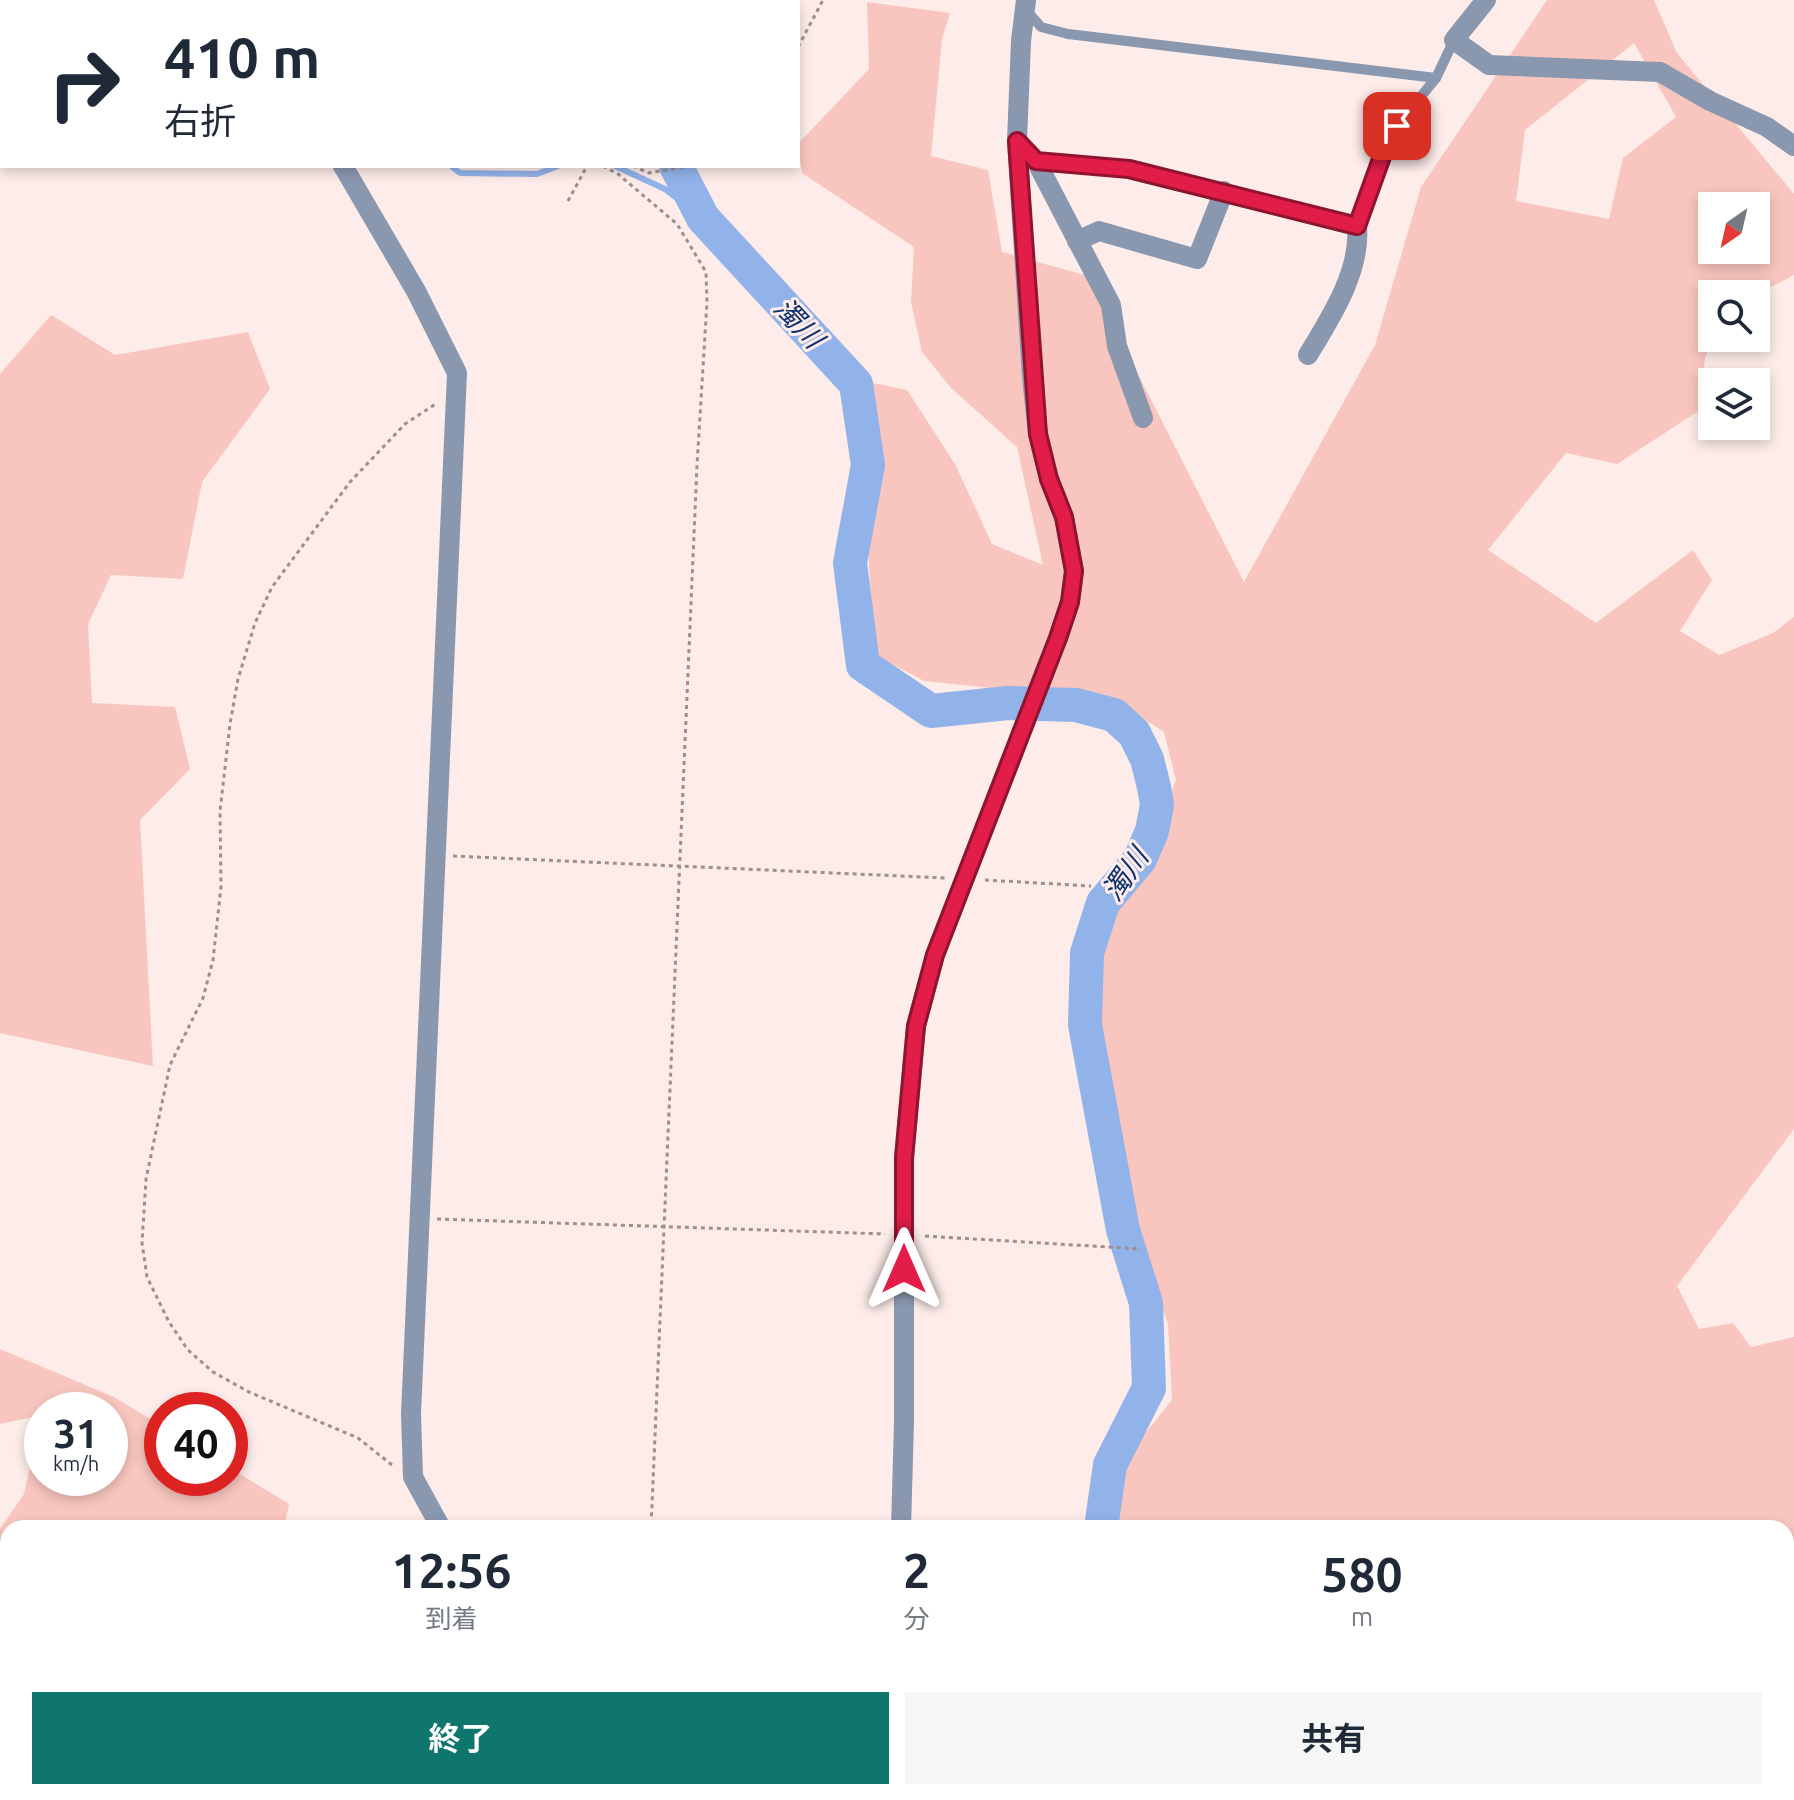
<!DOCTYPE html>
<html lang="ja">
<meta charset="utf-8">
<style>
:root{--surface:#fff;--page:#f6f6f7;--text:#1f2937;--muted:#747a83;--accent:#0f766e}
body{margin:0;font-family:Ubuntu,"Noto Sans JP",sans-serif;background:var(--page);color:var(--text);height:100vh;display:flex;flex-direction:column;font-size:30px;white-space:nowrap}
*{box-sizing:border-box;margin:0}
p{font-size:26px;color:var(--muted)}
.icon{flex:none;width:44px;height:44px;fill:none;stroke:currentColor;stroke-width:2;stroke-linecap:round;stroke-linejoin:round}
.map{position:relative;flex:1;overflow:hidden}
.panel{position:absolute;left:0px;top:1520px;width:1794px;height:280px;display:flex;flex-direction:column;background:var(--surface);border-radius:24px 24px 0 0;box-shadow:0 4px 12px #0003}
.panel>*{flex:none}
.top-card{position:absolute;left:0px;top:0px;width:800px;height:168px;box-shadow:0 4px 12px #0003;background:#fff;color:var(--text);overflow:hidden}
.needle{width:52px;rotate:214deg}
.controls{position:absolute;left:1698px;top:192px;display:grid;gap:16px}
.controls a{display:grid;place-items:center;width:72px;height:72px;border-radius:0px;background:var(--surface);box-shadow:0 4px 12px #0003;font-size:40px}
.speed{position:absolute;left:24px;top:1392px;display:flex;gap:16px;font-size:40px;font-weight:700;text-align:center}
.speed>*{display:grid;place-content:center;width:104px;height:104px;border-radius:50%;background:var(--surface);box-shadow:0 4px 12px #0003;line-height:1}
.speed small{font-size:20px;font-weight:400}
.speed .limit{border:12px solid #d22;background:#fff;color:#111}
.pin{position:absolute;display:grid;place-items:center;width:68px;height:68px;color:#fff;margin:-34px;border-radius:16px;box-shadow:0 4px 12px #0006}
.me{position:absolute;width:88px;margin:-44px;rotate:0deg;stroke-linejoin:round;filter:drop-shadow(0 0 6px #0008)}
.turn{display:flex;align-items:center;gap:28px;height:168px;padding:0 32px;font-size:36px}
.turn .icon{width:104px;height:104px;stroke-width:2.5}
.turn b{display:block;font-size:56px;line-height:68px}
.eta{display:flex;justify-content:space-evenly;align-items:center;height:136px;text-align:center}
.eta b{font-size:48px;font-weight:700;line-height:56px}
.action{display:flex;gap:16px;margin-top:auto;padding:16px 32px}
.action a{flex:1;height:92px;border-radius:0px;background:var(--accent);color:#fff;font-size:32px;font-weight:700;line-height:92px;text-align:center}
.action a+a{background:var(--page);color:var(--text)}
.map>svg:first-child{display:block}
.green{fill:#f8c6be;fill-rule:evenodd}
.lines{fill:none;stroke-linecap:round;stroke-linejoin:round}
.stream{stroke:#92b3ea;stroke-width:6}
.river{stroke:#92b3ea;stroke-width:34}
.path{stroke:#9e8e8c;stroke-width:3;stroke-dasharray:4 4;stroke-linecap:butt}
.service{stroke:#8997af;stroke-width:10}
.minor{stroke:#8997af;stroke-width:20}
.tertiary{stroke:#8997af;stroke-width:20}
.route-casing{stroke:#92132f;stroke-width:20}
.route{stroke:#e11d48;stroke-width:14}
.labels{text-anchor:middle;stroke-width:6;stroke-linejoin:round;paint-order:stroke}
.water-label{font-size:28px;font-style:italic;fill:#0c3171;stroke:#fdece9}
</style>
<div class="map">
<svg width="1794" height="1800" viewBox="0 0 1794 1800">
<rect width="100%" height="100%" fill="#fdece9"/>
<!-- green -->
<g class="green">
<path d="M1547,0H1654L1677,53L1794,194V275L1756,295L1712,294V337L1705,358L1700,410L1617,464L1566,453L1488,550L1596,623L1693,550L1712,580L1680,631L1719,655L1773,633L1794,617V1129L1677,1286L1699,1329L1733,1323L1751,1347L1794,1337V1800H1208V1792H1786V1528H1107L1117,1468L1172,1400L1168,1323L1131,1229L1090,1026L1091,954L1107,906L1144,866L1176,780L1164,732L1116,701L924,681L875,655L868,549L873,383L907,390L955,464L992,544L1043,565L1017,447L951,388L922,352L911,302L914,247L802,173L798,144L869,69L867,2L950,13L942,39L931,156L988,170L1002,252L1088,276L1244,582L1375,345L1421,187ZM1634,43L1676,117L1623,158L1609,219L1516,201L1525,130ZM1712,206H1756V250H1712Z"/>
<polygon points="51,315 115,355 248,332 270,389 202,482 183,579 111,575 88,624 92,703 175,707 190,769 140,820 153,1066 0,1033 0,374"/>
<path d="M0,1349L114,1397L162,1426V1478H230V1468L289,1504L284,1528H8V1792H244L238,1800H0V1529L24,1494L42,1415L0,1424ZM42,1410H110V1478H42Z"/>
</g>
<g class="lines">
<!-- stream -->
<g class="stream">
<polyline points="0,35 2,35"/>
<polyline points="451,166 460,173 537,174 558,166"/>
<polyline points="615,166 665,189 703,218"/>
</g>
<!-- river -->
<g class="river">
<polyline points="609,0 609,2"/>
<polyline points="676,166 703,218 856,384 868,465 850,563 863,665 931,711 1008,703 1076,705 1114,715 1134,733 1147,759 1154,787 1157,805 1152,831 1140,859 1103,903 1087,953 1085,1025 1123,1230 1146,1303 1149,1388 1110,1465 1101,1528"/>
<polyline points="1188,1800 1188,1792"/>
</g>
<!-- path -->
<g class="path">
<polyline points="798,47 823,0"/>
<polyline points="465,166 526,166"/>
<polyline points="603,166 618,174 677,224 706,272 707,302 697,465 651,1528"/>
<polyline points="633,166 649,173 688,166"/>
<polyline points="568,201 587,166"/>
<polyline points="453,856 945,878"/>
<polyline points="985,880 1091,886"/>
<polyline points="437,1219 885,1234"/>
<polyline points="925,1236 1141,1249"/>
<polyline points="392,1465 358,1438 249,1392 213,1372 188,1350 169,1322 147,1277 142,1243 146,1179 170,1065 203,998 213,960 221,887 220,811 230,724 238,679 255,623 272,587 350,482 405,424 437,403"/>
<polyline points="639,1800 639,1792"/>
</g>
<!-- service -->
<g class="service">
<polyline points="1027,11 1041,27 1068,34 1436,78 1454,40"/>
<polyline points="1036,161 1129,169"/>
<polyline points="1357,226 1384,151 1397,126 1436,78"/>
<polyline points="428,1792 430,1800"/>
</g>
<!-- minor -->
<g class="minor">
<polyline points="1486,0 1454,40 1489,65 1660,72 1710,101 1767,127 1794,146"/>
<polyline points="0,73 2,73"/>
<polyline points="1017,141 1036,161 1111,305 1117,346 1143,418"/>
<polyline points="343,166 416,291 457,373 411,1414 413,1477 441,1528"/>
<path d="M1129,169L1357,226C1361,271 1331,317 1308,355"/>
<polyline points="1077,241 1099,231 1197,259 1224,191"/>
<polyline points="1786,1719 1794,1713"/>
<polyline points="563,1792 565,1800"/>
<polyline points="1675,1800 1686,1792"/>
</g>
<!-- tertiary -->
<g class="tertiary">
<polyline points="256,0 257,2"/>
<polyline points="901,1528 904,1422 904,1158 916,1026 935,955 1058,638 1070,602 1074,571 1064,517 1049,479 1038,434 1032,377 1017,141 1021,41 1026,0"/>
<polyline points="896,1800 896,1792"/>
</g>
</g>
<g class="lines">
<!-- route casing -->
<g class="route-casing">
<polyline id="route" points="904,1269 904,1158 916,1026 935,955 1058,638 1070,602 1074,571 1064,517 1049,479 1038,434 1017,141 1036,161 1129,169 1357,226 1384,151 1397,126"/>
</g>
<!-- route -->
<use href="#route" class="route"/>
</g>
<g class="labels">
<!-- water labels -->
<g class="water-label">
<text transform="translate(799 323) rotate(47)" y="10">濁川</text>
<text transform="translate(1125 874) rotate(-55)" y="10">濁川</text>
</g>
</g>
</svg>
<div class="controls">
<a><svg class="needle" viewBox="-14 -14 28 28"><path d="M0-13l5 13h-10z" fill="#e53935"/><path d="M0 13l5-13h-10z" fill="#747a83"/></svg></a>
<a><svg class="icon" aria-label="search" viewBox="0 0 24 24"><circle cx="10" cy="10" r="6"/><path d="M15 15l6 6"/></svg></a>
<a><svg class="icon" aria-label="layers" viewBox="0 0 24 24"><path d="M12 4l9 5-9 5-9-5zM3 14l9 5 9-5"/></svg></a>
</div>
<div class="speed"><div>31<small>km/h</small></div><div class="limit">40</div></div>
<div class="pin" style="left:1397px;top:126px;background:#d93025"><svg class="icon" aria-label="arrive" viewBox="0 0 24 24"><path d="M6 21V4h12l-3 4 3 4H6"/></svg></div>
<svg class="me" style="left:904px;top:1269px" viewBox="-20 -20 40 40"><path d="M0-17L14 15 0 8-14 15z" fill="#e11d48" stroke="#fff" stroke-width="4"/></svg>
<div class="top-card">
<div class="turn"><svg class="icon" aria-label="right" viewBox="0 0 24 24"><path d="M7 20v-9h11M14 6l5 5-5 5"/></svg><div><b>410 m</b>右折</div></div>
</div>
<section class="panel">
<div class="eta">
<div><b>12:56</b><p>到着</p></div>
<div><b>2</b><p>分</p></div>
<div><b>580</b><p>m</p></div>
</div>
<div class="action"><a>終了</a><a>共有</a></div>
</section>
</div>
